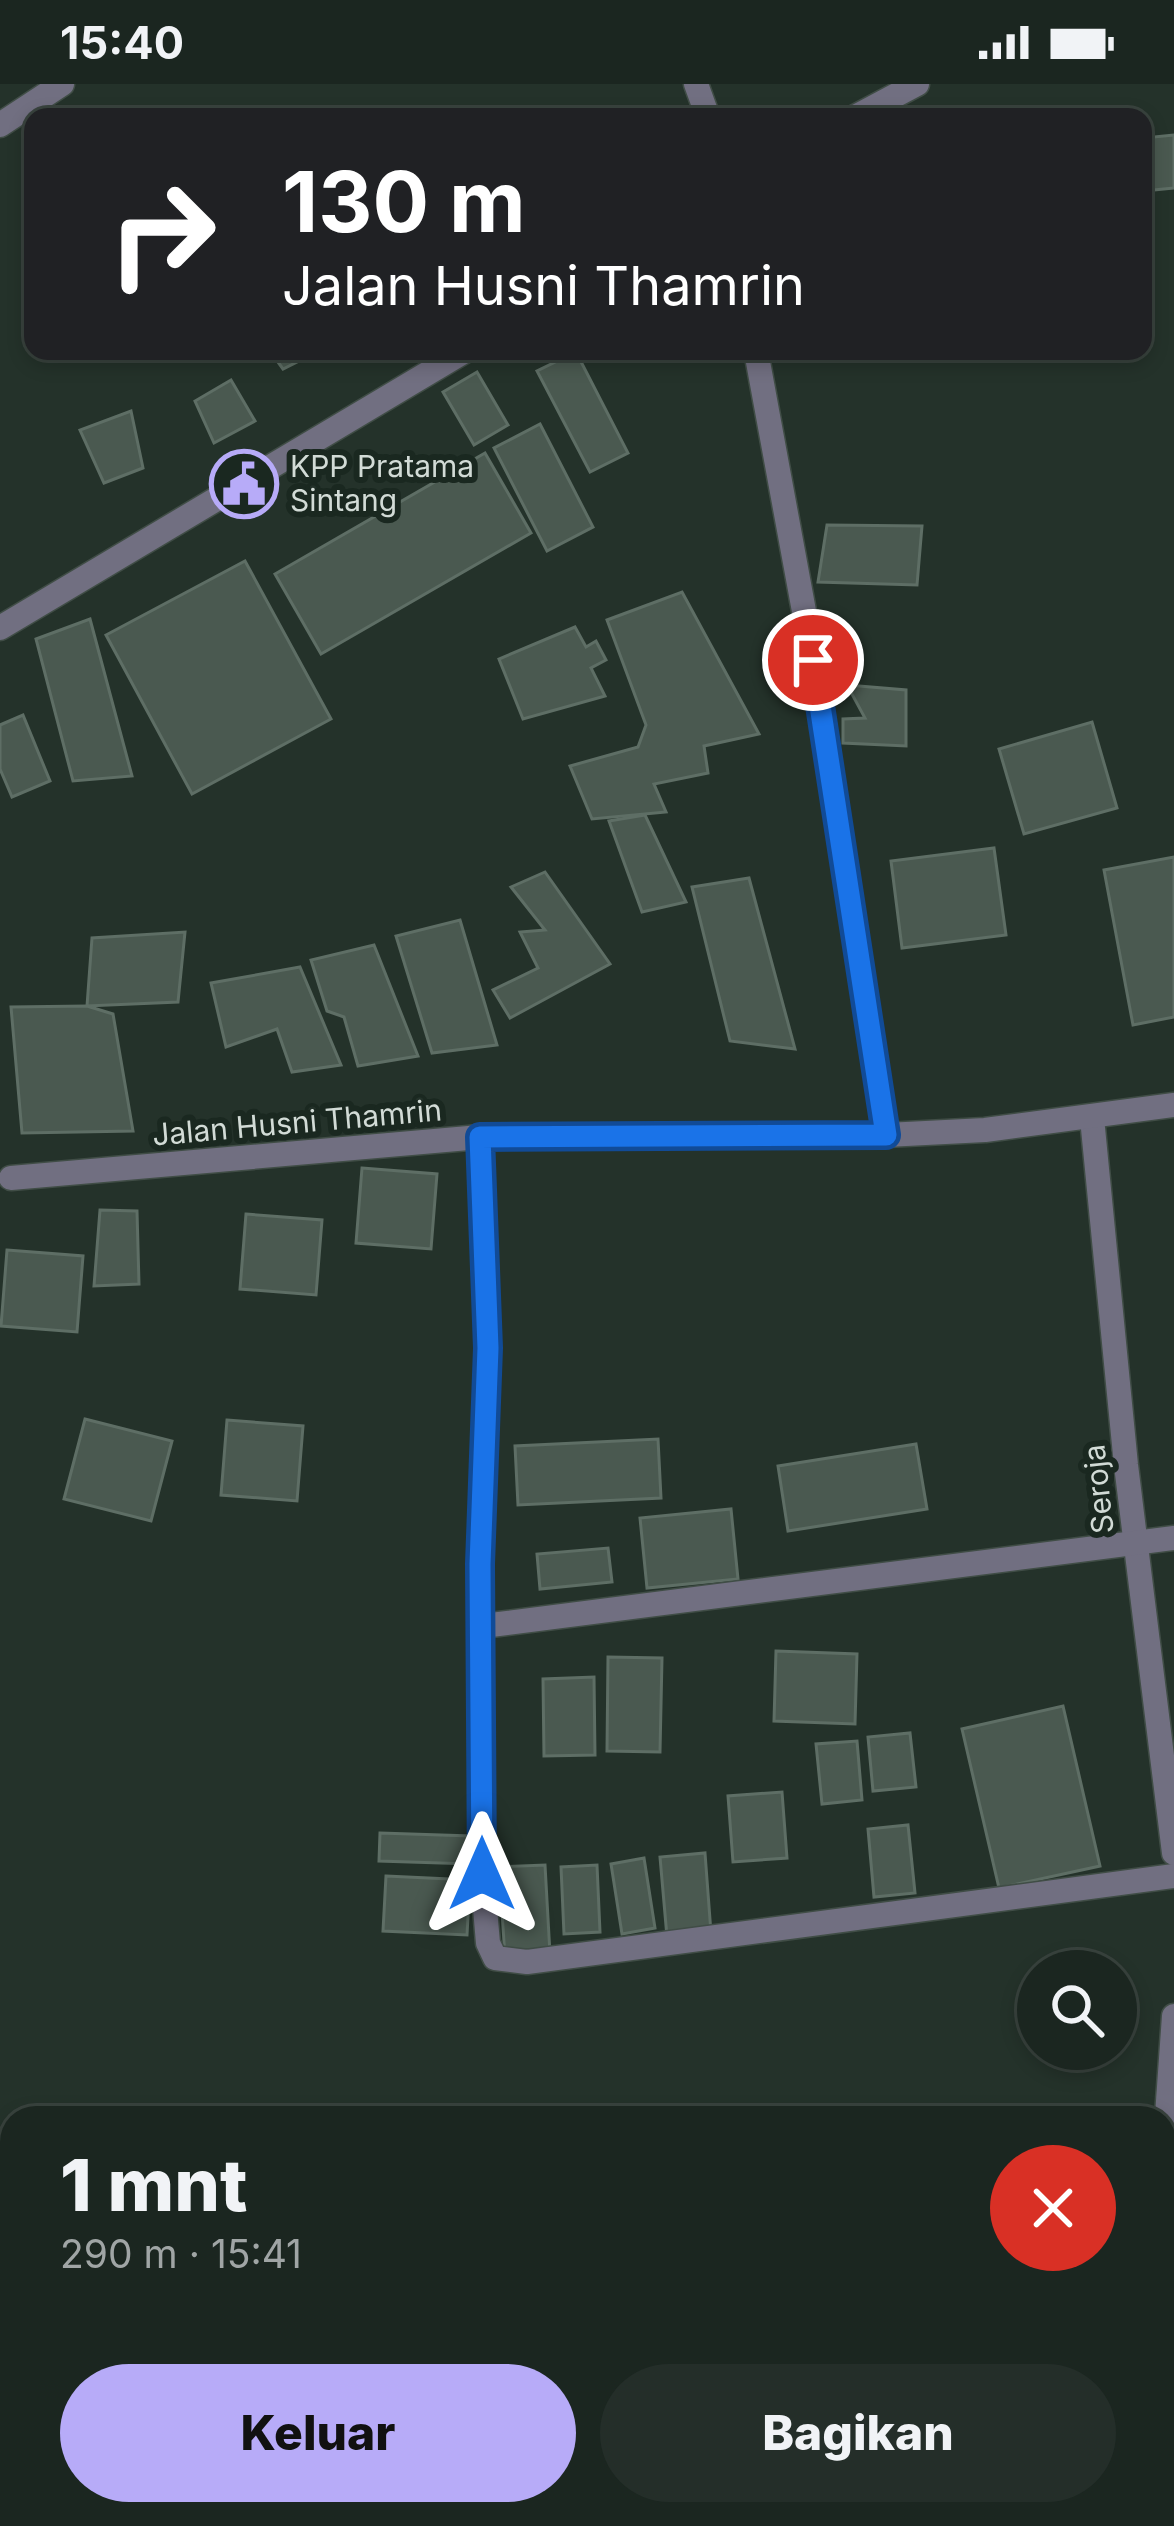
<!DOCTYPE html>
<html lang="id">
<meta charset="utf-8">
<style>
:root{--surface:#1b2620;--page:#242e29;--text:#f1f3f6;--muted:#a0a5a5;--line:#39433e;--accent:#b7abf8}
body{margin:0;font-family:Inter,sans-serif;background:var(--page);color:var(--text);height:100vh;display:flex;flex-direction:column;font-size:45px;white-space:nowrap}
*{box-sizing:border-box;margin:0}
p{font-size:39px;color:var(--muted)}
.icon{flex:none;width:66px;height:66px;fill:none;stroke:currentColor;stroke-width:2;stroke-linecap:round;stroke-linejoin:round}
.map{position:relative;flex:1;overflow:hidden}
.details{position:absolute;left:0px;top:2022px;width:1176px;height:420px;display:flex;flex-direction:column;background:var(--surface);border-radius:36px 36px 0 0;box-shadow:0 6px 18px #0003,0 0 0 3px var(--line)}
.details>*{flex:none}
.hud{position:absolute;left:24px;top:24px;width:1128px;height:252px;border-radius:24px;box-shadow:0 6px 18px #0003,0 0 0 3px var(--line);background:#202124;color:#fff;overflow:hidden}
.controls{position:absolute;left:1017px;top:1866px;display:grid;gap:24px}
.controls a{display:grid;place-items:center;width:120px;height:120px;border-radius:50%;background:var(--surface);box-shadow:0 6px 18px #0003,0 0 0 3px var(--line);font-size:60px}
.pin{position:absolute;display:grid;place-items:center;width:102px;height:102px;color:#fff;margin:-51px;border:6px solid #fff;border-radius:50%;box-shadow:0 3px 12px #0007}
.me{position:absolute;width:132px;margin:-66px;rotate:0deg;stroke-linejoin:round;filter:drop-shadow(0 0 9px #0008)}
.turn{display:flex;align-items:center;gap:42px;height:252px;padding:0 60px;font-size:54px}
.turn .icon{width:156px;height:156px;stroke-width:2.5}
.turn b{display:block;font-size:84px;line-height:102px}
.round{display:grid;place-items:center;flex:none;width:126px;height:126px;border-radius:63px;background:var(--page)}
.headline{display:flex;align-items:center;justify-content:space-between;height:204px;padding:0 60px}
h1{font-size:72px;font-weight:800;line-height:90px}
.button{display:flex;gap:24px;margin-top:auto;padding:24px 60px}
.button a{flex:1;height:138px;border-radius:72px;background:var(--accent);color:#111;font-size:48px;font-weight:800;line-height:138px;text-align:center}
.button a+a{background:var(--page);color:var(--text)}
.status{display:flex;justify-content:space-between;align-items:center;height:84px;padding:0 60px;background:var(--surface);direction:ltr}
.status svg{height:33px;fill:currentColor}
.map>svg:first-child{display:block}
.building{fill:#4a5950;stroke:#5e6e65;stroke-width:3}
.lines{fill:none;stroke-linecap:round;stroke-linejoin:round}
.minor-casing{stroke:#404d46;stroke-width:27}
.minor{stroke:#716f81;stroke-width:24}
.route-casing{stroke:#114b97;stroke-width:30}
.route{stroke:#1a73e8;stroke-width:21}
.labels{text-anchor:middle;stroke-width:12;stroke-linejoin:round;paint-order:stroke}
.poi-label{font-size:30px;fill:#d2dbd6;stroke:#1a2820;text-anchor:start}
.street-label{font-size:30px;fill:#d2dbd6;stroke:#1a2820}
</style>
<div class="status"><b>15:40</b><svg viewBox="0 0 49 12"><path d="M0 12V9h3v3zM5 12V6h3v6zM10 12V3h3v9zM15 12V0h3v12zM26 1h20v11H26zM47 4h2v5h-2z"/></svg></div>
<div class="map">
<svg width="1174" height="2442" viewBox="0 0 1174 2442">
<rect width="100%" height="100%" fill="#24322a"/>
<!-- building -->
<g class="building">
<polygon points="1174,51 1174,104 1143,107 1143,54"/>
<polygon points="270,267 319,267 283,285"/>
<polygon points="576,268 628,369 590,388 537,287"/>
<polygon points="477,288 508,341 474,361 443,308"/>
<polygon points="231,296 255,337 214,359 195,317"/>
<polygon points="131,327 143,384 104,399 80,346"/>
<polygon points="540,340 593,443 547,467 494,364"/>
<polygon points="485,369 531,449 321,570 275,490"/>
<polygon points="827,441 922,442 917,501 818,498"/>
<polygon points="245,477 331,635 192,710 106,551"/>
<polygon points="682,508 759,650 704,662 708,689 654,700 666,728 592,735 570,682 638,663 646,641 607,536"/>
<polygon points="90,535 132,692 73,697 36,555"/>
<polygon points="575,543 586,563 596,557 606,576 591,584 605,612 523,635 499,575"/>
<polygon points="847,601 906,606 906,662 843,659 843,635 865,634"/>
<polygon points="23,631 50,697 12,713 0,685 0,641"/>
<polygon points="1092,638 1117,724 1024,750 999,665"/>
<polygon points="645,731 686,818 642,828 609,737"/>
<polygon points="994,764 1006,851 902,864 891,777"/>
<polygon points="1174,773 1174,933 1133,941 1104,786"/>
<polygon points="545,788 610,880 510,934 493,906 538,884 520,848 545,846 511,803"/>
<polygon points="749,794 795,965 730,957 692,803"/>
<polygon points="460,836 497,961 432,969 396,852"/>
<polygon points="185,848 178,918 87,922 92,854"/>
<polygon points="374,861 418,972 358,982 344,933 327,927 311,876"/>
<polygon points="300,883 341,981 292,988 277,945 226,963 211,899"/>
<polygon points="87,922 113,930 133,1047 22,1049 11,923"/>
<polygon points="362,1084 437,1090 431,1165 356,1159"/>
<polygon points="100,1126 137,1127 139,1200 94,1202"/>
<polygon points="246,1130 322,1136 316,1211 240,1205"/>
<polygon points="7,1166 83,1172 77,1248 1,1242"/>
<polygon points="85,1335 172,1357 151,1437 64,1415"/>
<polygon points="227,1336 303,1342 297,1417 221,1411"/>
<polygon points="658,1355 661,1414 518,1421 515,1362"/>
<polygon points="916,1360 927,1425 788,1447 778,1382"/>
<polygon points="731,1425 738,1495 647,1504 640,1434"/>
<polygon points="608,1464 612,1498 540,1505 537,1470"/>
<polygon points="776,1567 857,1570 855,1640 774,1637"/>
<polygon points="608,1573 662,1574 660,1668 607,1667"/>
<polygon points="594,1593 595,1671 544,1672 543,1595"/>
<polygon points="1063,1622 1100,1782 999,1804 962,1645"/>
<polygon points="910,1649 916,1703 873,1707 868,1653"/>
<polygon points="857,1657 862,1716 822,1720 816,1660"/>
<polygon points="782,1708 787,1774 733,1778 728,1712"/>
<polygon points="908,1741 915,1809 874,1813 868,1745"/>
<polygon points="380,1749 471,1752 471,1780 379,1777"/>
<polygon points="705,1769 711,1849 667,1853 660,1773"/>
<polygon points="644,1774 655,1844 622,1850 611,1780"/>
<polygon points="545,1781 550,1870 505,1873 499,1783"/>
<polygon points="597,1781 600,1848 564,1850 561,1783"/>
<polygon points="386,1792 470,1796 467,1851 383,1847"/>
<polygon points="1164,2366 1174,2367 1174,2442 1151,2442 1152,2430 1164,2430"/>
</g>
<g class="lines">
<!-- minor casing -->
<g class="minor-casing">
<g id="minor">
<polyline points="696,0 708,33"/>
<polyline points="855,33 917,0"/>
<polyline points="0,41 62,0"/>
<polyline points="756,267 813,576 886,1051"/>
<polyline points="0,544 465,267"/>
<polyline points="1092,1034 1126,1381 1174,1769"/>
<polyline points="480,1053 488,1265 480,1480 482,1790 488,1859 495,1874 527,1878 1174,1792"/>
<polyline points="11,1094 480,1053 886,1051 985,1046 1174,1021"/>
<polyline points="483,1542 1174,1454"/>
<polyline points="1164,2074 1174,1932"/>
<polyline points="0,2393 12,2400"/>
<polyline points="66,2430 86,2442"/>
<polyline points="10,2442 17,2430"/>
<polyline points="1133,2442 1133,2430"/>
</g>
</g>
<!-- minor -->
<use href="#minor" class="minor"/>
</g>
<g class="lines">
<!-- route casing -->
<g class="route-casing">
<polyline id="route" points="482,1790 480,1480 488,1264 480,1053 886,1051 813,576"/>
</g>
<!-- route -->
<use href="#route" class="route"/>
</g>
<!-- icons -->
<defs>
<g id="civic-ring" transform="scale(3.45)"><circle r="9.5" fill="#1a2820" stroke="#b7abf8" stroke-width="1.5"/><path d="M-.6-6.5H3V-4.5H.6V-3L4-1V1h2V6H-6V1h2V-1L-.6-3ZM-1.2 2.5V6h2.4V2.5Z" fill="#b7abf8"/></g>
</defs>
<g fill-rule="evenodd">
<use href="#civic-ring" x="244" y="400"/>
</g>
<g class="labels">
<!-- poi labels -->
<g class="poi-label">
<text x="290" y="393">KPP Pratama<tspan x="290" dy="34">Sintang</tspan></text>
</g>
<!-- street labels -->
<g class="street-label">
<text transform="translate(297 1039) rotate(-5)" y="10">Jalan Husni Thamrin</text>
<text transform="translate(1099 1405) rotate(-96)" y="10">Seroja</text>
</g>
</g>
</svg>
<div class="controls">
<a><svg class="icon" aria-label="search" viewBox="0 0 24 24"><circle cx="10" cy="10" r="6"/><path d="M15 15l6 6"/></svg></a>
</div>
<div class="pin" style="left:813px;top:576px;background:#d93025"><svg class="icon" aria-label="arrive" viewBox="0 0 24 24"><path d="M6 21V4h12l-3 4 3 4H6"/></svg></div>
<svg class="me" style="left:482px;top:1790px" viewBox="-20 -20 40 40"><path d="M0-17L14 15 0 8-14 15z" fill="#1a73e8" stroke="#fff" stroke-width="4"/></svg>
<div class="hud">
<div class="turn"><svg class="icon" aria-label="right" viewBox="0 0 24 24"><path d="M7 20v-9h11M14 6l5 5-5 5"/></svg><div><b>130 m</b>Jalan Husni Thamrin</div></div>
</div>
<section class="details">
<div class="headline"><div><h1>1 mnt</h1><p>290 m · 15:41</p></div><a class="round" style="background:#d93025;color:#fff"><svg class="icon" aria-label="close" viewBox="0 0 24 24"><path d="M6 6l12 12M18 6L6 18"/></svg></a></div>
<div class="button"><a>Keluar</a><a>Bagikan</a></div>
</section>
</div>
